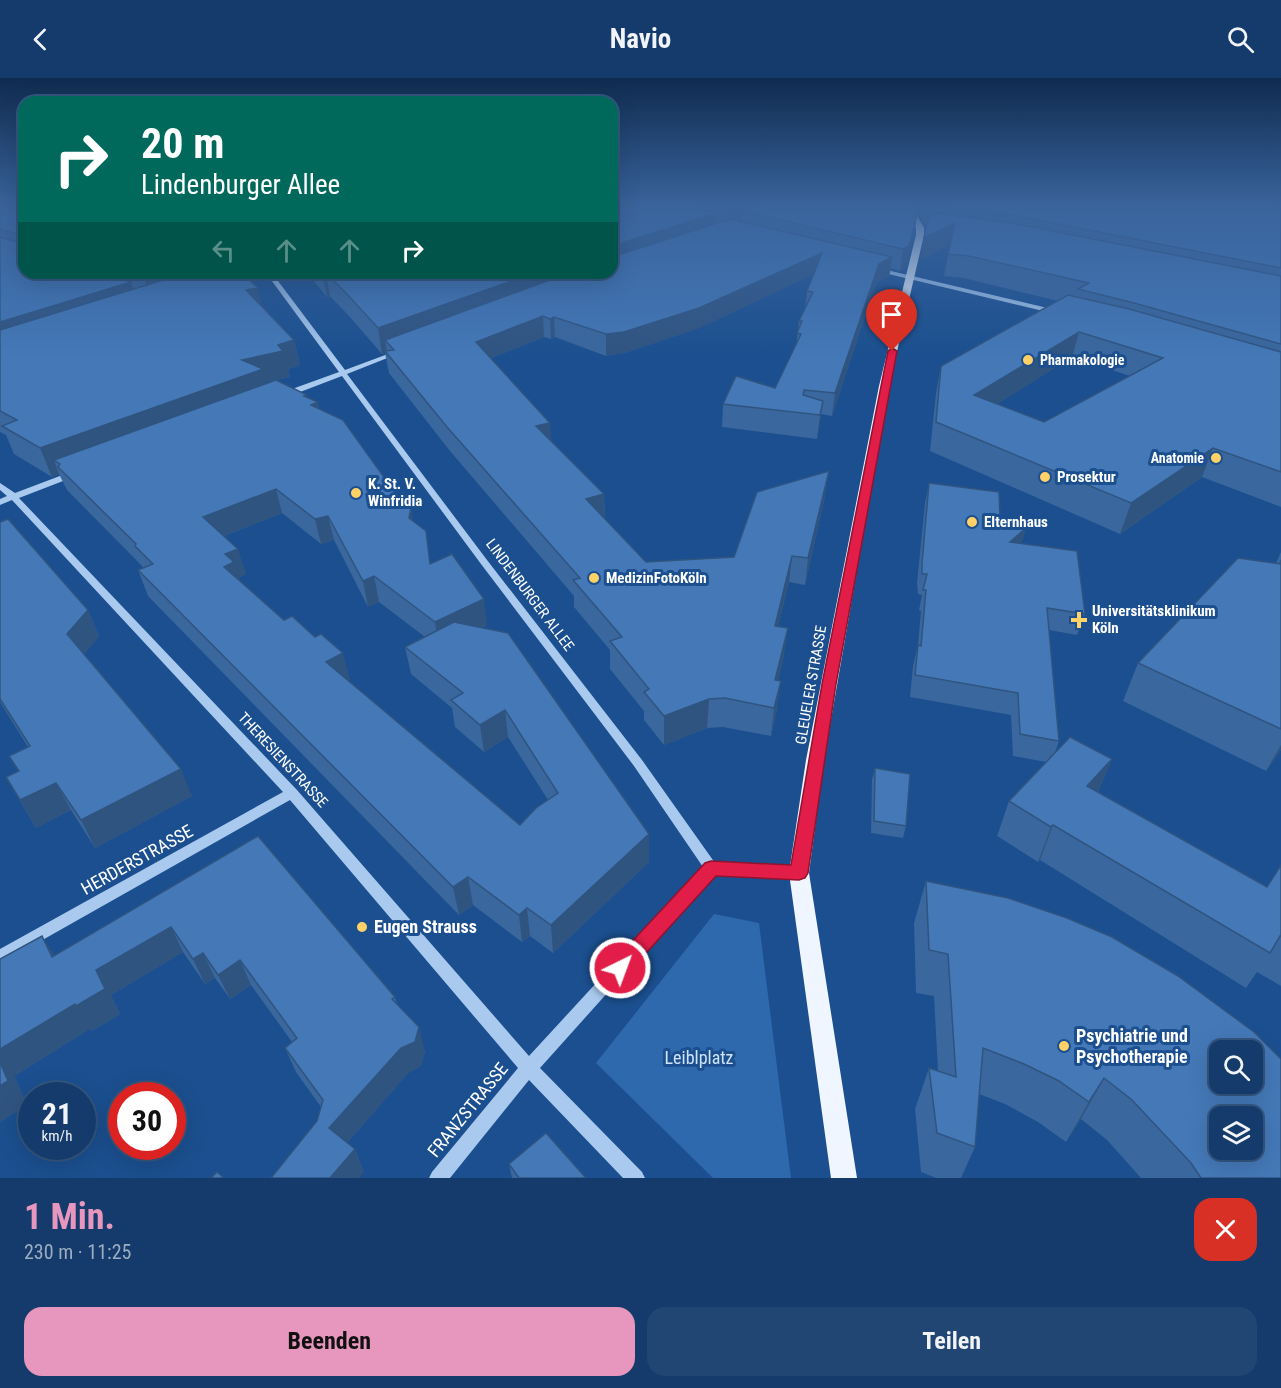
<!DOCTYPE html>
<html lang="de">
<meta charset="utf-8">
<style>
:root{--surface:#143b6b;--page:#214673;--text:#f1f3f6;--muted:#9dadc1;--line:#33557e;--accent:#e797bd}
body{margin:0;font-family:"Roboto Condensed",sans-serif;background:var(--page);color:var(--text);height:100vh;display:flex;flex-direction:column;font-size:22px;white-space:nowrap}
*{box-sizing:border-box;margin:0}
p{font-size:20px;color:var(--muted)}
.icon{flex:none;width:33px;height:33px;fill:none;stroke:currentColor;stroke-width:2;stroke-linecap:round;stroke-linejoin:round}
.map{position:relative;height:1100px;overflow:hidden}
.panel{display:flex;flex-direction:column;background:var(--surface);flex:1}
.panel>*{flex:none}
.hud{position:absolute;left:18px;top:18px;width:600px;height:183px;border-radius:18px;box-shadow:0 6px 24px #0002,0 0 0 2px var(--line);background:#00695c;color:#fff;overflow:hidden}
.fabs{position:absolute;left:1209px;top:962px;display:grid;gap:12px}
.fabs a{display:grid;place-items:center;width:54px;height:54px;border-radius:12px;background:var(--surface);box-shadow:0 6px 24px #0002,0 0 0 2px var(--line);font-size:30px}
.speed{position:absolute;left:18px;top:1004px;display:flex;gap:12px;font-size:30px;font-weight:700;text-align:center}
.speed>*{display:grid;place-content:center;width:78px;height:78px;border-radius:50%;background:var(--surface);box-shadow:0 6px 24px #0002,0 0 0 2px var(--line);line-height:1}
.speed small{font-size:15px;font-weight:400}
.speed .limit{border:9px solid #d22;background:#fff;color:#111}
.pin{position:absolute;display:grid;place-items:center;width:51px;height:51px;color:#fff;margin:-62px -26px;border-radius:50% 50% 50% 0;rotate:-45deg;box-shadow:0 0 6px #0007}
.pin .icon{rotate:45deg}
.me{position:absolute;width:66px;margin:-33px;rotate:42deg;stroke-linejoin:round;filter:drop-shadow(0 0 4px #0008)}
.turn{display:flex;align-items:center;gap:21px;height:126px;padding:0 24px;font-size:27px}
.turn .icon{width:78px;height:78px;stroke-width:2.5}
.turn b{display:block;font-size:42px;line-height:51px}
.lanes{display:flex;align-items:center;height:57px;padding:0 24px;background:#0003;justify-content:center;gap:30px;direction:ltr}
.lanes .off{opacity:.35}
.round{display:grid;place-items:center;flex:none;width:63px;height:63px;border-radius:18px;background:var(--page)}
.summary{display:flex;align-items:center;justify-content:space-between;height:102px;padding:0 24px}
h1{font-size:36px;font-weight:700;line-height:45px;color:var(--accent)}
.action{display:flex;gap:12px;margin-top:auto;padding:12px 24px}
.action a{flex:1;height:69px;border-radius:18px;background:var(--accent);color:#111;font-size:24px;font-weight:700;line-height:69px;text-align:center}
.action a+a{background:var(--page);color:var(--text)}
header{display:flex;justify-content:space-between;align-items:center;height:78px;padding:0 24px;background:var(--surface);font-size:27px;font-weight:700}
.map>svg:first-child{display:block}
.green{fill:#2e69ad}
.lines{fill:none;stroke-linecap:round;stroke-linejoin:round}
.minor{fill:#a9c9ee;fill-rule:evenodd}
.major{fill:#f0f6ff;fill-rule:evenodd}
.wall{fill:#3a679d;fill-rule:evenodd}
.shaded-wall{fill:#305480}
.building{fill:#4478b7;stroke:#305480;stroke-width:1.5;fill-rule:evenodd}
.route{fill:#e11d48;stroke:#92132f;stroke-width:1.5}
.poi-dot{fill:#ffd166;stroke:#1b4f8f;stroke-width:2}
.labels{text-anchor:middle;stroke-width:6;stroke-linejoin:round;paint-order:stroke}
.far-poi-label{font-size:14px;font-weight:bold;fill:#fff;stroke:#1b4f8f;text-anchor:start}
.poi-label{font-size:15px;font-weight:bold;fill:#fff;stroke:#1b4f8f;text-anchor:start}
.street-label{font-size:15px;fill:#fff;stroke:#1b4f8f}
.near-street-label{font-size:18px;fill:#fff;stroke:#1b4f8f}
.near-poi-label{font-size:18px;font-weight:bold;fill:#fff;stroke:#1b4f8f;text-anchor:start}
.near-park-label{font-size:18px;fill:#cfe3fa;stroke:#1b4f8f}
</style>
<header><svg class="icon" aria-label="back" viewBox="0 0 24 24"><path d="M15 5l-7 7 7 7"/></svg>Navio<svg class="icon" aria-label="search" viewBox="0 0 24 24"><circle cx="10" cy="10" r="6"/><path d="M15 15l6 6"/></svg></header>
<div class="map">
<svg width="1281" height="1100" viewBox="0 0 1281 1100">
<rect width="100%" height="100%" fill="#1b4f8f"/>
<!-- green -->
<polygon class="green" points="714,836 759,845 791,1100 713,1100 596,985"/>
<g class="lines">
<!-- minor -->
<g class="minor">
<polygon points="878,190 1056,232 1059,234 1056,236 876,193 876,191"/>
<polygon points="247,195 256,195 233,203 230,201"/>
<polygon points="266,195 272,195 345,292 396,273 400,273 400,275 347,296 487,482 642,682 715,785 799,789 804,791 806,795 804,799 799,801 714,796 540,990 642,1094 645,1100 623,1100 529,1002 450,1100 429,1100 432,1094 518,990 290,722 0,886 0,871 283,714 12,422 0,427 0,421 7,418 0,412 0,405 15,415 73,393 76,394 76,398 19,420 297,712 529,978 703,789 634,688 481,486 342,298 287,319 281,319 281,315 339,294"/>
</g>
<!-- major -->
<polygon class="major" points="905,127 911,127 924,150 924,157 889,308 824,682 809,795 857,1100 831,1100 789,795 806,682 879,308 916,157 916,150"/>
</g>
<!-- wall -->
<g class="wall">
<path d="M0,126H24V195H242L262,228L294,262L300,287L288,291L290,299L266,304V306L308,319L319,330L413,443L431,486L487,547L481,550L649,784L553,875L530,858L522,864L473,827L459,837L148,518L138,492L143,490L142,488L67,412L59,396L52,399L14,376L6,357L0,354ZM282,435L321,466L334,462L368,529L379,524L425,559L405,569L411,596L452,630L455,649L484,674L508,659L548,722L520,747L348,602H350L240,503L239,499L246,496L224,458Z"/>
<path d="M612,126H1281V429L1202,399L1120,456L930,373L936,315L941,288L1058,223L964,200L944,198L950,166L921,182L927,147L925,146L917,135L914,157L906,189L900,193L891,190L889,198L876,205L832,338L821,336L817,361L722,349L723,326L775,310L796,268L799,243L805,231L807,213L813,196L699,250L624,275L606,278L555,259L551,261L544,259L491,280L552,364L604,416L605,441L646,484L734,479L825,418L805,507L789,504L778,549L784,578L778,602L777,631L771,658L723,649L707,650L664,667L644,642V633L610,591V572L574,529V518L450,373L389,295L385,275L382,276L350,239L330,218L327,219L307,195H612ZM1072,279L1130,298L1044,344L997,326Z"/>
<polygon points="929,405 1000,440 1026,450 1021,466 1085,536 1077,557 1049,552 1059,663 1055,675 1112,681 1098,714 1267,809 1281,787 1281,908 1257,894 1246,910 1040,782 1038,784 997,758 1009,723 1046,684 1013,678 1011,637 910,619 913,588 918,567 921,533 919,532 922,517 918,516 917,505 925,425"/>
<polygon points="0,444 88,532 99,558 84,576 192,718 95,770 71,732 36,750 6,699 18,693 9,678 28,669 0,624"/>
<polygon points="1281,474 1281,672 1266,693 1123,623 1138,585 1276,485"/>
<polygon points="875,690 906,748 903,760 871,755 872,702"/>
<polygon points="258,758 395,919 397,926 425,973 421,988 408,995 347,1065 355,1071 364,1094 317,1043 321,1029 296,994 285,970 292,964 251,907 230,921 215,900 205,906 183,874 111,917 120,936 92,953 91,950 14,998 27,1027 0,1044 0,881 55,878"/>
<polygon points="926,803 1281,1100 1141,1100 1107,1062 1081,1041 1066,1064 1038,1044 1005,1026 979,1016 975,1069 961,1100 936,1100 921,1094 915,1031 929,990 938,993 934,918 916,915 914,845"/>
<polygon points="509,1086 586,1100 512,1100"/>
</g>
<!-- shaded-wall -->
<g class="shaded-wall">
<polygon points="742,126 806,126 743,133 742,146 728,151 729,130"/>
<polygon points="716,135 716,155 612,190 612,168"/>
<polygon points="917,136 914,157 906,189 900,193 903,171"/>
<polygon points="955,145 951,166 921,182 924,160"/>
<polygon points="822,175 820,193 699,250 624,275 606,278 606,256"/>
<polygon points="892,179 889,198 876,205 832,338 835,315 879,186"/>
<polygon points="161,195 228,195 151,224 144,200"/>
<polygon points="326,195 330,218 327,219 322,196"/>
<polygon points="534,195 598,195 385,262 387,274 382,276 378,250"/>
<polygon points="131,204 138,228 0,273 0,244"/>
<polygon points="258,210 263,234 246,212"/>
<polygon points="543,238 544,259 478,285 476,264"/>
<polygon points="554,239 555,259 551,261 550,241"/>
<polygon points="1079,254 1072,279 967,345 974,317"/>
<polygon points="294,262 300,287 288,291 290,299 266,304 269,318 60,386 54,382 59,396 52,399 40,370 242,282 278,267"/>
<polygon points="823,323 820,346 817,361 820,337"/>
<polygon points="318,324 322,346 311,327"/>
<polygon points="550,345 552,368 536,348"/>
<polygon points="1213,370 1202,399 1120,456 1131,425"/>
<polygon points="829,393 825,418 805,507 808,480"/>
<polygon points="276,411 282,435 211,463 203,439"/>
<polygon points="604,416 605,441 586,421"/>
<polygon points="411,430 415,454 409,440"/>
<polygon points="328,438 334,462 321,466 315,441"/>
<polygon points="1026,450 1020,470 1010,464"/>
<polygon points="238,471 246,496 239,499 242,510 224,489 225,476"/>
<polygon points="792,478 789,504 772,575 775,548"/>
<polygon points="374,498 379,524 368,529 363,503"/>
<polygon points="484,521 487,547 439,570 435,544"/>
<polygon points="88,532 99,558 79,582 67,556"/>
<polygon points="788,550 784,578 772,630 775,602"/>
<polygon points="343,575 350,602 333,611 326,584"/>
<polygon points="781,603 777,631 771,658 774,630"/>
<polygon points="709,621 707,650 664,667 664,638"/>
<polygon points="505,632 508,659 484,674 480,647"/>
<polygon points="1281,667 1281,672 1266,693"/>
<polygon points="1112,681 1097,716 1087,708"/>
<polygon points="181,691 192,718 95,770 81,742"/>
<polygon points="56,705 71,732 36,750 20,722"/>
<polygon points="1053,747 1040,782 1038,784 1051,749"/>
<polygon points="649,756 649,784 553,875 551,847"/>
<polygon points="468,799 473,827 459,837 453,809"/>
<polygon points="527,830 530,858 522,864 519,837"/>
<polygon points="171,849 183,874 111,917 120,936 92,953 91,950 14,998 27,1027 0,1044 0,971 96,892"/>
<polygon points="42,858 58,883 52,879"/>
<polygon points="203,875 215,900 205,906 193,881"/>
<polygon points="240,882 251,907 230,921 218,897"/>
<polygon points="419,949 425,973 421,988 408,995 339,1074 329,1050"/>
<polygon points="1104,1000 1081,1041 1066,1064 1089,1024"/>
<polygon points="355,1071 364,1094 359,1100 330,1100"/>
</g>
<!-- building -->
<g class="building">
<polygon points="0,126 24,126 24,195 104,195 131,204 0,244 0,159 17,164 17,156 0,151"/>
<polygon points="612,126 687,126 716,135 612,168"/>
<polygon points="713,126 742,126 729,130"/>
<polygon points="764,126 915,126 917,130 917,136 909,168 903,171 743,133"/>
<polygon points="930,126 1265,126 1281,130 1281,190 1018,138"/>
<polygon points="930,134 1017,146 1281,198 1281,266 1134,225 1078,211 1089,205 969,178 948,176 955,145 924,160"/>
<polygon points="730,141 892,179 879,186 835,315 804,312 803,317 823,323 820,337 723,326 736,298 775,310 801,256 797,255 802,243 799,243 813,214 807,213 822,175 699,230 624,254 606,256 554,239 550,241 543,238 476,264 550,345 536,348 604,416 586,421 646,484 734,479 757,414 829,393 808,480 792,478 775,548 788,550 775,602 781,603 774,630 725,620 709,621 664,638 644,614 649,611 610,563 622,559 573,502 580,500 447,349 385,273 394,272 385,262 569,195 612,195 612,179"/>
<polygon points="128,195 161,195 144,200"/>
<polygon points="186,195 242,195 258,210 246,212 294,262 278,267 283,273 242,282 263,291 40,370 2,348 17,342 0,333 0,252"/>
<polygon points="322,195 534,195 378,250 346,215 326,195"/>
<path d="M1068,217L1129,231L1281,274V394L1213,370L1131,425L936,344L941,288ZM1079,254L1163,280L1044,344L974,317Z"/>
<polygon points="276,302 307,317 304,318 318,324 311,327 343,342 401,423 411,430 409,440 426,453 430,486 452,476 484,521 435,544 374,498 363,503 328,438 315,441 276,411 203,439 238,471 225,476 234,484 224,489 284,542 292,538 315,559 321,556 343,575 326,584 520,747 536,730 558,715 505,632 480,647 451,622 463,615 405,569 454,544 508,555 649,756 551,847 527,830 519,837 468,799 453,809 138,492 153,486 135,468 136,466 58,389 60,386 54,382"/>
<polygon points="929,405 999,414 1000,440 1026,450 1010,464 1077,473 1085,536 1047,530 1059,663 1020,656 1018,615 915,597 918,567 921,568 926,512 923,512 927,496 922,496 922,485"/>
<polygon points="8,441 88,532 67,556 181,691 81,742 56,705 20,722 6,699 19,693 9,678 30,668 0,621 0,444"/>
<polygon points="1238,480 1280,486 1281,482 1281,651 1138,585"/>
<polygon points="1070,659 1112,681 1087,708 1267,809 1281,787 1281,859 1280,858 1270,875 1053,747 1051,749 1009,723"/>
<polygon points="875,690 910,696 906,748 874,743"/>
<polygon points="258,758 395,919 392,921 419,949 415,964 401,970 329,1050 355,1071 330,1100 271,1100 317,1043 323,1022 285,970 297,960 240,882 218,897 203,875 193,881 171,849 96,892 105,911 76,928 75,926 0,971 0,881 42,858 52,879"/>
<path d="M926,803L1008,820L1067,840L1112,859L1178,898L1254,954L1281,981V1100H1201L1191,1085L1132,1022L1104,1000L1089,1024L1059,1003L1024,986L983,970L975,1069L937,1055L929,990L956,999L948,876L929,872ZM1220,972H1252V1005H1220ZM1220,1038H1252V1071H1220Z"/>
<polygon points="0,984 8,1003 0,1008"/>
<polygon points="546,1055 586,1100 519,1100 509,1086"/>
<polygon points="217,1094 224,1100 211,1100"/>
</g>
<!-- sky -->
<linearGradient id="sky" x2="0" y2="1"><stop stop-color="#0f2b4f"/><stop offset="0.45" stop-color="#39639b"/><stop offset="1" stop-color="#39639b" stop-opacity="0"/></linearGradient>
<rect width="1281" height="281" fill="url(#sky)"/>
<!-- route -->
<polygon class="route" points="892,270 897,273 836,606 808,795 805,800 799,802 716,798 627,896 620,899 613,896 610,890 613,884 705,785 711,783 791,787 822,606 888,273"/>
<!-- markers -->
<g class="poi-dot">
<circle cx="1028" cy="282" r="6"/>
<circle cx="1216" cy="380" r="6"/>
<circle cx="1045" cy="399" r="6"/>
<circle cx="356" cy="415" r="6"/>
<circle cx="972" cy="444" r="6"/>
<circle cx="594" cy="500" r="6"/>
<path d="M1076 533h6v6h6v6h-6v6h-6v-6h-6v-6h6z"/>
<circle cx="362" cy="849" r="6"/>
<circle cx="1064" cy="968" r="6"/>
</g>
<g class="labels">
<!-- far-poi labels -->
<g class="far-poi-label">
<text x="1040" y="287">Pharmakologie</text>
<text x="1204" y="385" text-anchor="end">Anatomie</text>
</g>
<!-- poi labels -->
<g class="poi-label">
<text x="1057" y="404">Prosektur</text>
<text x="368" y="411">K. St. V.<tspan x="368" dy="17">Winfridia</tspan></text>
<text x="984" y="449">Elternhaus</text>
<text x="606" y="505">MedizinFotoKöln</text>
<text x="1092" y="538">Universitätsklinikum<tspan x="1092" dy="17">Köln</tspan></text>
</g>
<!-- street labels -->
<g class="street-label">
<text transform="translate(530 517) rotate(53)" y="5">LINDENBURGER ALLEE</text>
<text transform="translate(811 607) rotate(-80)" y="5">GLEUELER STRASSE</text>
<text transform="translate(283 682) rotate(47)" y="5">THERESIENSTRASSE</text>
</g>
<!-- near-street labels -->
<g class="near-street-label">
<text transform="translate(137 782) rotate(-29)" y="6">HERDERSTRASSE</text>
<text transform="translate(468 1032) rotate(-51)" y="6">FRANZSTRASSE</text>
</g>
<!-- near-poi labels -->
<g class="near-poi-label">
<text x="374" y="855">Eugen Strauss</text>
<text x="1076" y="964">Psychiatrie und<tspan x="1076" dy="21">Psychotherapie</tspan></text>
</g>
<!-- near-park labels -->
<g class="near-park-label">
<text x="699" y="986">Leiblplatz</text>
</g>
</g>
</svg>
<div class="fabs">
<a><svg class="icon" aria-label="search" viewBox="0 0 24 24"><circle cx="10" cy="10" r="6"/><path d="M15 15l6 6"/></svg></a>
<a><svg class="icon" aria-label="layers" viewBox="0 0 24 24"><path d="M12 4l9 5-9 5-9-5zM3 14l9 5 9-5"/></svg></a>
</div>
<div class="speed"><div>21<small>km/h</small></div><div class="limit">30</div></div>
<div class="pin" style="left:892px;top:273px;background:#d93025"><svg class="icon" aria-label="arrive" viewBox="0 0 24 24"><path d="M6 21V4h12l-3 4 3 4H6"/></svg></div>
<svg class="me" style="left:620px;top:890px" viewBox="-20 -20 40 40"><circle r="17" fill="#e11d48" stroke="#fff" stroke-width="3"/><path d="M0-11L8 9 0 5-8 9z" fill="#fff"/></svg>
<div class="hud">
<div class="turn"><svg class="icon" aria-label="right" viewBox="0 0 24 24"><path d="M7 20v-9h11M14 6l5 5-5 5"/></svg><div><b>20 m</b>Lindenburger Allee</div></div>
<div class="lanes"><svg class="icon off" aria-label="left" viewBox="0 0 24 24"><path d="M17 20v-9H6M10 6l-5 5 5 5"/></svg><svg class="icon off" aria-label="ahead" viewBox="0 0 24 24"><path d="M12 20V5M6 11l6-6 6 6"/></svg><svg class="icon off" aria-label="ahead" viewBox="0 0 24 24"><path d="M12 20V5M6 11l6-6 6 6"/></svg><svg class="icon" aria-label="right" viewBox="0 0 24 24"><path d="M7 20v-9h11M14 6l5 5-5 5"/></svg></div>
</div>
</div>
<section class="panel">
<div class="summary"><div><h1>1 Min.</h1><p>230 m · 11:25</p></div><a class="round" style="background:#d93025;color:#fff"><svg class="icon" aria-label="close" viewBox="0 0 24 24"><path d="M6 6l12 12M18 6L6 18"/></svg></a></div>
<div class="action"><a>Beenden</a><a>Teilen</a></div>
</section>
